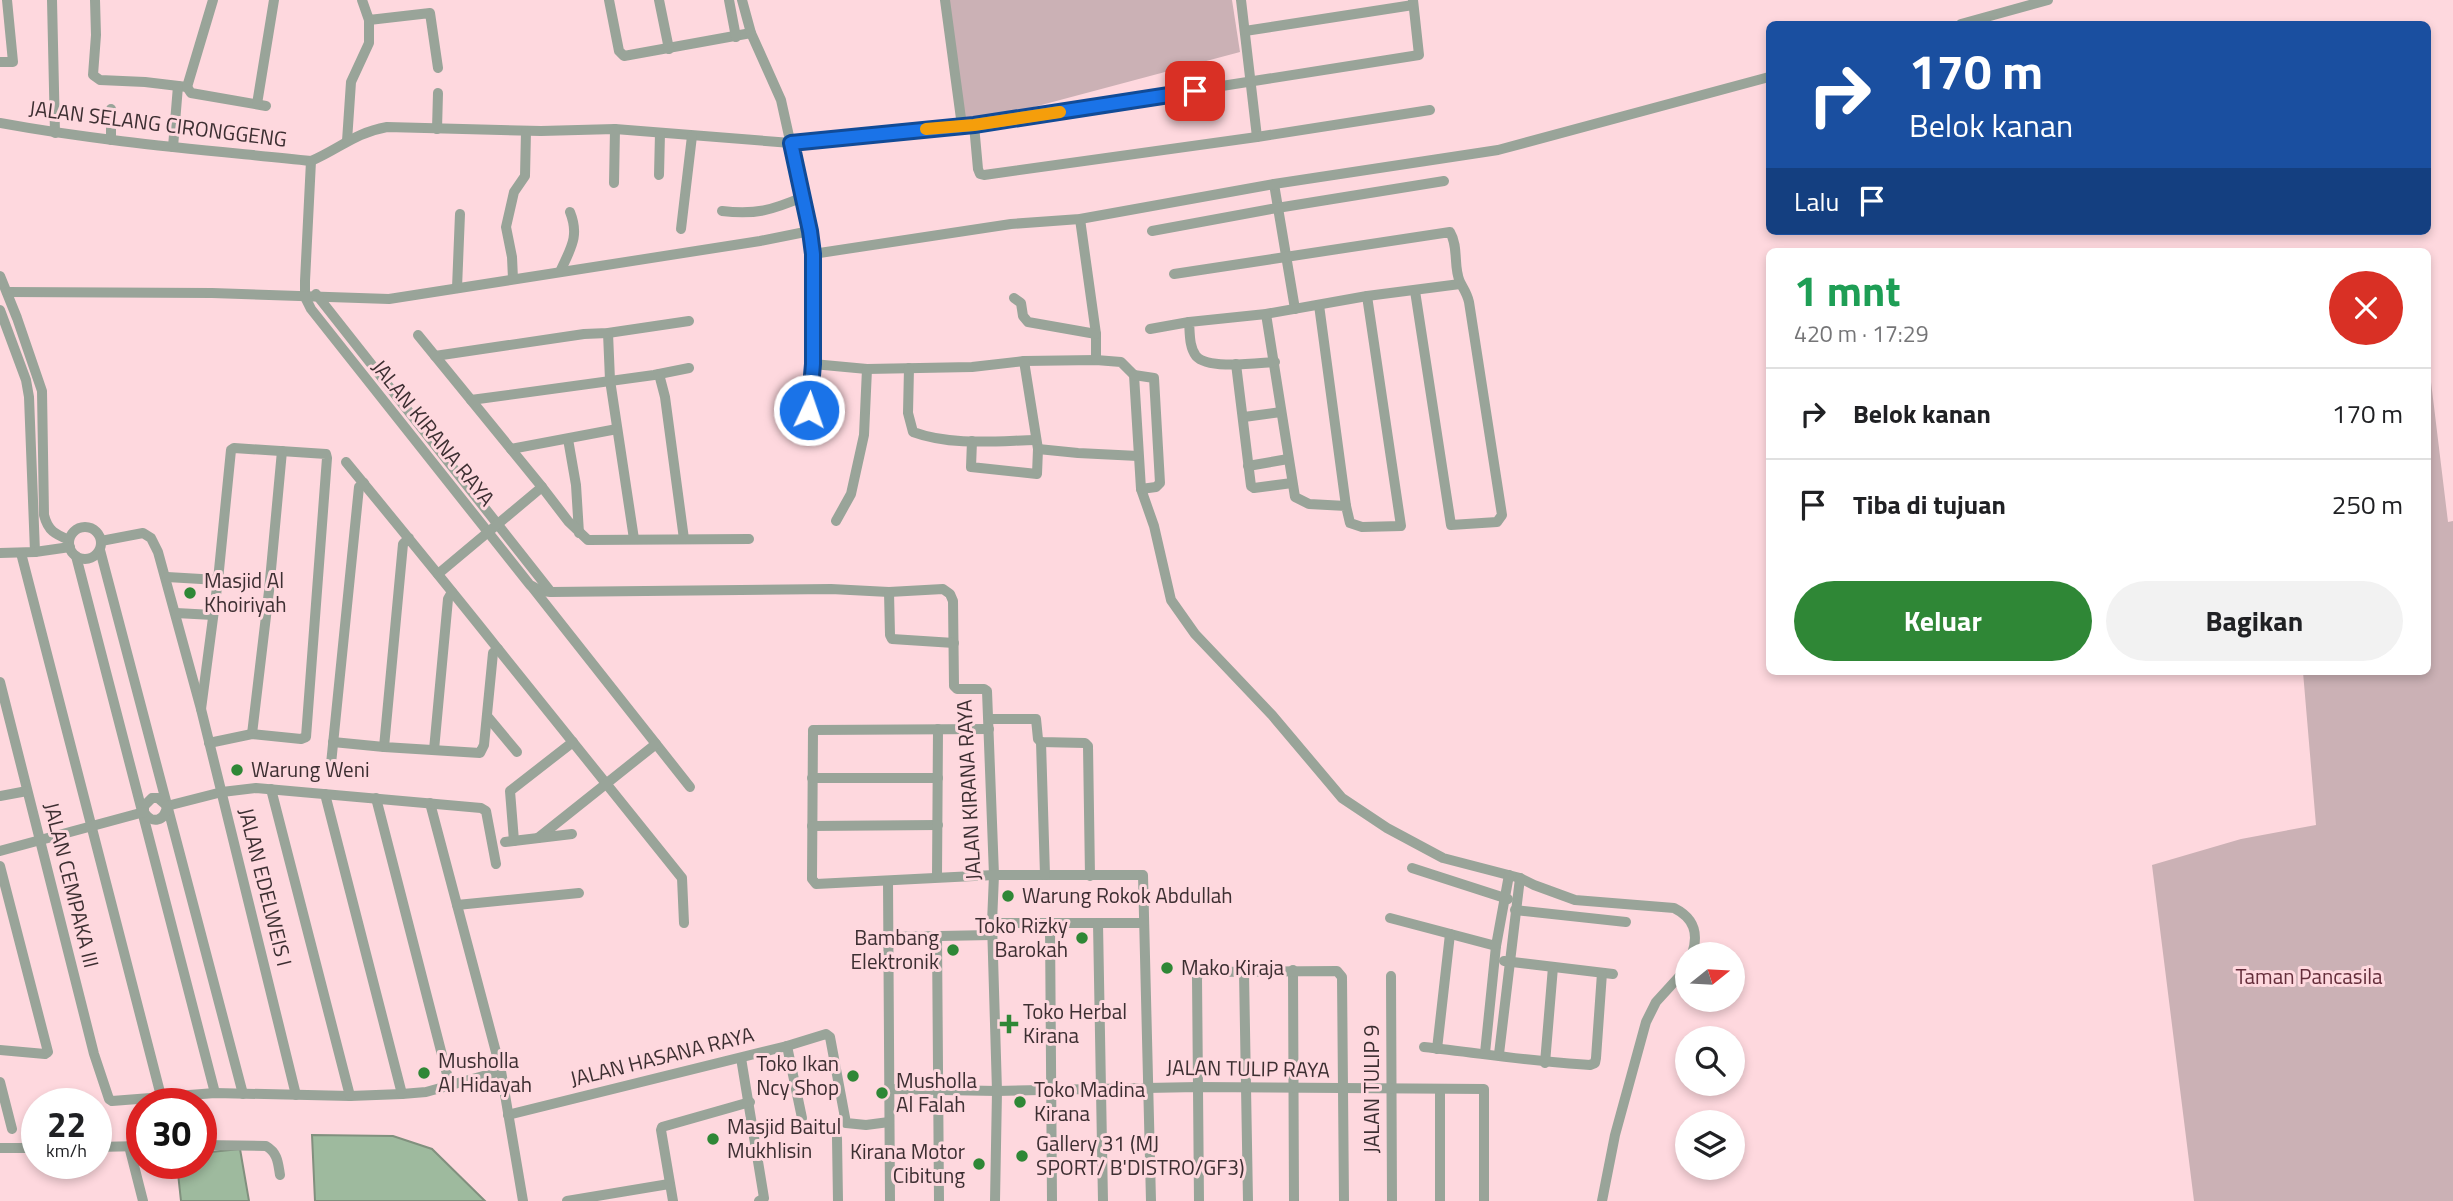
<!DOCTYPE html>
<html lang="id">
<meta charset="utf-8">
<style>
:root{--surface:#fff;--page:#f2f2f2;--text:#202124;--muted:#757577;--line:#e0e0e0;--accent:#2f8736}
body{margin:0;font-family:"Titillium Web",sans-serif;background:var(--page);color:var(--text);height:100vh;display:flex;flex-direction:column;font-size:26px;white-space:nowrap}
*{box-sizing:border-box;margin:0}
p{font-size:23px;color:var(--muted)}
.icon{flex:none;width:38px;height:38px;fill:none;stroke:currentColor;stroke-width:2;stroke-linecap:round;stroke-linejoin:round}
.map{position:relative;flex:1;overflow:hidden}
.details{position:absolute;left:1766px;top:248px;width:665px;height:427px;display:flex;flex-direction:column;background:var(--surface);border-radius:10px;box-shadow:0 4px 10px #0003}
.details>*{flex:none}
.top-card{position:absolute;left:1766px;top:21px;width:665px;height:214px;border-radius:10px;box-shadow:0 4px 10px #0003;background:#1a4fa0;color:#fff;overflow:hidden}
.needle{width:46px;rotate:72deg}
.controls{position:absolute;left:1675px;top:942px;display:grid;gap:14px}
.controls a{display:grid;place-items:center;width:70px;height:70px;border-radius:50%;background:var(--surface);box-shadow:0 4px 10px #0003;font-size:35px}
.speed{position:absolute;left:21px;top:1088px;display:flex;gap:14px;font-size:35px;font-weight:700;text-align:center}
.speed>*{display:grid;place-content:center;width:91px;height:91px;border-radius:50%;background:var(--surface);box-shadow:0 4px 10px #0003;line-height:1}
.speed small{font-size:18px;font-weight:400}
.speed .limit{border:10px solid #d22;background:#fff;color:#111}
.pin{position:absolute;display:grid;place-items:center;width:60px;height:60px;color:#fff;margin:-30px;border-radius:14px;box-shadow:0 4px 10px #0006}
.me{position:absolute;width:77px;margin:-38px;rotate:3deg;stroke-linejoin:round;filter:drop-shadow(0 0 5px #0008)}
.turn{display:flex;align-items:center;gap:24px;height:147px;padding:0 28px;font-size:32px}
.turn .icon{width:91px;height:91px;stroke-width:2.5}
.turn b{display:block;font-size:49px;line-height:60px}
.then{display:flex;align-items:center;height:66px;padding:0 28px;background:#0003;gap:14px;font-size:26px}
.round{display:grid;place-items:center;flex:none;width:74px;height:74px;border-radius:37px;background:var(--page)}
.headline{display:flex;align-items:center;justify-content:space-between;height:119px;padding:0 28px}
h1{font-size:42px;font-weight:700;line-height:52px;color:#1e9e55}
.cta{display:flex;gap:14px;margin-top:auto;padding:14px 28px}
.cta a{flex:1;height:80px;border-radius:42px;background:var(--accent);color:#fff;font-size:28px;font-weight:700;line-height:80px;text-align:center}
.cta a+a{background:var(--page);color:var(--text)}
ul{padding:0;list-style:none}
li{display:flex;align-items:center;gap:21px;height:91px;padding:0 28px;border-top:2px solid var(--line)}
li div{flex:1}
li b{display:block;font-size:26px}
li em{font-style:normal}
.map>svg:first-child{display:block}
.green{fill:#cbb1b5}
.water{fill:#9eba9e;stroke:#81907e;stroke-width:2}
.lines{fill:none;stroke-linecap:round;stroke-linejoin:round}
.minor{stroke:#99a499;stroke-width:10}
.route-casing{stroke:#114b97;stroke-width:18}
.route{stroke:#1a73e8;stroke-width:12}
.slow{stroke:#f59e0b;stroke-width:12}
.poi-dot{fill:#2f8736;stroke:#fed8de;stroke-width:2.5}
.labels{text-anchor:middle;stroke-width:6;stroke-linejoin:round;paint-order:stroke}
.street-label{font-size:21px;fill:#3d2f32;stroke:#fed8de}
.poi-label{font-size:21px;fill:#3d2f32;stroke:#fed8de;text-anchor:start}
.park-label{font-size:21px;fill:#642d3a;stroke:#fed8de}
</style>
<div class="map">
<svg width="2453" height="1201" viewBox="0 0 2453 1201">
<rect width="100%" height="100%" fill="#fed8de"/>
<!-- green -->
<g class="green">
<polygon points="945,0 1232,0 1240,52 962,126"/>
<polygon points="2427,382 2431,382 2448,522 2453,521 2453,1201 2194,1201 2152,865 2241,839 2316,825 2303,672 2427,672"/>
</g>
<!-- water -->
<g class="water">
<polygon points="312,1135 393,1136 432,1149 485,1201 315,1201"/>
<polygon points="240,1149 249,1201 181,1201 177,1164 201,1164 201,1153"/>
</g>
<g class="lines">
<!-- minor -->
<g class="minor">
<polyline points="52,0 55,133"/>
<polyline points="95,0 96,35 93,75 100,80 145,82 187,87 191,93 266,106"/>
<polyline points="362,0 369,20 430,13 438,68"/>
<polyline points="609,0 619,51 624,56 751,33"/>
<polyline points="659,0 669,49"/>
<polyline points="729,0 736,37"/>
<path d="M742,0L751,33L781,100L810,231L813,254V364L867,369L972,367L1024,361L1096,360L1121,362L1134,375L1141,489L1154,526L1171,600L1195,634L1272,715L1342,798L1387,828L1443,858L1520,878L1534,885L1575,900L1674,908C1694,918 1699,933 1692,954"/>
<polyline points="945,0 962,126"/>
<polyline points="1241,0 1257,137"/>
<polyline points="1961,24 2048,0"/>
<polyline points="1245,31 1413,5"/>
<polyline points="0,62 13,62 7,0"/>
<polyline points="187,87 213,0"/>
<polyline points="257,104 274,0"/>
<path d="M0,123C103,142 207,150 311,161"/>
<polyline points="974,125 978,169 980,174 984,175 1257,137 1430,110"/>
<polyline points="437,129 438,93"/>
<polyline points="111,140 111,109"/>
<polyline points="347,141 351,82 369,43 369,20"/>
<polyline points="173,147 178,86"/>
<polyline points="311,161 305,281 305,297 311,309 530,585 541,591 551,592 831,589 889,592 943,589 950,594 953,601 954,686 957,689 984,689 987,691 994,875 992,923 997,1091 995,1201"/>
<path d="M311,161C341,148 354,133 387,127L541,131L615,129L791,143L974,125L1419,55L1413,0"/>
<polyline points="659,175 660,133"/>
<polyline points="614,183 615,129"/>
<polyline points="1274,184 1295,309"/>
<path d="M722,211C756,215 772,210 803,197"/>
<polyline points="1080,219 1096,334 1096,360"/>
<polyline points="681,229 692,136"/>
<polyline points="1152,231 1277,208 1444,181"/>
<polyline points="813,254 1011,224 1080,219 1274,184 1498,150 1769,77"/>
<path d="M560,272C570,249 580,237 570,212"/>
<path d="M1174,274L1450,232C1459,247 1453,267 1460,282C1463,288 1467,293 1469,302L1502,515L1497,522L1451,525L1415,291"/>
<path d="M0,276L17,318L42,391L44,515C48,531 55,534 69,540"/>
<polyline points="513,279 512,257 506,227 514,192 525,176 526,131"/>
<polyline points="457,288 460,214"/>
<polyline points="7,292 212,293 389,299 760,241 810,231"/>
<polyline points="316,294 551,592"/>
<polyline points="1014,298 1021,303 1023,316 1028,322 1096,334"/>
<polyline points="1319,305 1346,506"/>
<polyline points="0,310 26,380 29,397 35,552"/>
<polyline points="1266,314 1295,497 1309,504 1346,506 1350,523 1362,527 1401,526 1367,296"/>
<polyline points="1150,329 1189,322"/>
<polyline points="608,333 610,380 634,539"/>
<polyline points="418,335 542,487"/>
<polyline points="435,356 584,334 608,333 689,321"/>
<path d="M1275,362C1257,363 1208,370 1196,356C1189,347 1190,333 1189,322L1266,314L1367,296L1460,284"/>
<polyline points="813,364 809,402 813,430"/>
<polyline points="1236,364 1251,486 1254,488 1292,483"/>
<path d="M909,368L908,413L913,432C951,446 996,441 1035,440"/>
<polyline points="659,374 665,397 684,539"/>
<polyline points="1134,375 1154,378 1160,483 1156,487 1141,489"/>
<polyline points="471,400 654,375 689,368"/>
<polyline points="1244,417 1281,412"/>
<polyline points="568,439 576,485 579,533"/>
<polyline points="972,441 971,467 1037,474 1038,449 1024,361"/>
<polyline points="511,449 617,429"/>
<polyline points="1038,449 1078,453 1138,456"/>
<path d="M346,462C397,524 448,586 498,649L493,653L484,745L480,753L384,747L403,544L409,538"/>
<polyline points="1248,466 1288,459"/>
<polyline points="836,521 851,494 864,435 867,369"/>
<circle cx="85" cy="543" r="16"/>
<polyline points="101,541 143,533 151,538 158,552 201,709 296,1095"/>
<polyline points="100,550 243,1094"/>
<polyline points="0,553 35,552 70,547"/>
<polyline points="21,553 161,1096"/>
<polyline points="76,556 215,1093"/>
<polyline points="438,574 542,487 568,521 588,540 749,539"/>
<polyline points="167,577 218,580"/>
<polyline points="532,587 690,787"/>
<polyline points="889,592 890,635 892,639 954,643"/>
<polyline points="176,613 213,615"/>
<polyline points="498,649 682,878 684,923"/>
<polyline points="0,682 94,1054 109,1099 112,1101 215,1093 350,1096 402,1094 426,1092 501,1071"/>
<polyline points="201,709 218,580 231,450 234,448 326,454 327,458 306,737 301,739 252,734 209,743"/>
<polyline points="487,716 517,752"/>
<polyline points="989,719 1036,719 1038,739 1041,742 1085,743 1088,746 1090,876"/>
<polyline points="989,729 813,730 812,879 816,884 994,875 1143,875 1151,1201"/>
<polyline points="252,734 269,591 282,451"/>
<polyline points="333,742 384,747"/>
<polyline points="1041,742 1045,875"/>
<polyline points="434,750 448,599 452,592"/>
<polyline points="331,764 359,487 364,483"/>
<polyline points="812,778 938,778"/>
<polyline points="271,789 350,1096"/>
<polyline points="325,794 402,1094"/>
<polyline points="0,796 27,791"/>
<polyline points="376,798 450,1086"/>
<polyline points="430,803 501,1071 523,1201"/>
<polyline points="167,806 222,792 256,788 481,808 486,811 496,864"/>
<polyline points="144,812 144,806 152,798 158,798 166,805"/>
<path d="M144,812C152,825 165,821 167,806"/>
<polyline points="812,826 938,825"/>
<polyline points="538,838 656,744"/>
<polyline points="514,841 510,791 573,742"/>
<polyline points="505,842 572,834"/>
<polyline points="0,851 144,812"/>
<polyline points="0,866 48,1052 45,1054 0,1050"/>
<polyline points="1412,868 1508,899"/>
<polyline points="937,877 938,729"/>
<polyline points="888,881 890,1201"/>
<polyline points="457,905 579,893"/>
<polyline points="1515,910 1626,922"/>
<polyline points="1390,918 1496,946"/>
<polyline points="992,923 1144,923"/>
<polyline points="1098,923 1103,1201"/>
<polyline points="1050,924 1052,1201"/>
<polyline points="937,936 939,1201"/>
<polyline points="888,937 992,935"/>
<polyline points="1504,961 1613,974"/>
<polyline points="1293,970 1294,1201"/>
<polyline points="1244,972 1248,1201"/>
<polyline points="1391,976 1392,1201"/>
<polyline points="787,1046 802,1118"/>
<path d="M1424,1047C1480,1053 1534,1062 1590,1065L1595,1063L1596,1058L1602,973"/>
<polyline points="1437,1049 1450,934"/>
<polyline points="1485,1053 1496,946 1509,875"/>
<polyline points="1499,1054 1520,878"/>
<polyline points="741,1058 764,1198 759,1201"/>
<polyline points="1545,1063 1553,967"/>
<polyline points="0,1082 12,1129"/>
<polyline points="888,1089 997,1091 1198,1087 1484,1089 1484,1201"/>
<polyline points="1440,1090 1440,1201"/>
<polyline points="508,1115 787,1046 826,1034 830,1037 846,1123 866,1125 889,1122"/>
<polyline points="837,1138 838,1201"/>
<path d="M201,1145L266,1146C278,1153 278,1163 280,1175"/>
<polyline points="129,1146 143,1201"/>
<polyline points="96,1147 142,1146"/>
<polyline points="0,1148 37,1148"/>
<polyline points="567,1201 669,1184"/>
<polyline points="673,1201 661,1130 662,1127 750,1102"/>
<polyline points="1199,1201 1197,977 1201,972 1337,971 1342,977 1344,1201"/>
<polyline points="1602,1201 1615,1135 1646,1022 1656,1002 1687,968"/>
</g>
</g>
<g class="lines">
<!-- route casing -->
<g class="route-casing">
<polyline id="route" points="809,410 813,364 813,254 810,231 791,143 974,125 1195,91"/>
</g>
<!-- route -->
<use href="#route" class="route"/>
<!-- slow -->
<polyline class="slow" points="926,129 974,125 1060,112"/>
</g>
<!-- markers -->
<g class="poi-dot">
<circle cx="190" cy="593" r="7"/>
<circle cx="237" cy="770" r="7"/>
<circle cx="1008" cy="896" r="7"/>
<circle cx="1082" cy="938" r="7"/>
<circle cx="953" cy="950" r="7"/>
<circle cx="1167" cy="968" r="7"/>
<path d="M1005.5 1013.5h7v7h7v7h-7v7h-7v-7h-7v-7h7z"/>
<circle cx="424" cy="1073" r="7"/>
<circle cx="853" cy="1076" r="7"/>
<circle cx="882" cy="1093" r="7"/>
<circle cx="1020" cy="1102" r="7"/>
<circle cx="713" cy="1139" r="7"/>
<circle cx="1022" cy="1156" r="7"/>
<circle cx="979" cy="1164" r="7"/>
</g>
<g class="labels">
<!-- street labels -->
<g class="street-label">
<text transform="translate(158 124) rotate(7)" y="7">JALAN SELANG CIRONGGENG</text>
<text transform="translate(433 433) rotate(51)" y="7">JALAN KIRANA RAYA</text>
<text transform="translate(969 790) rotate(-93)" y="7">JALAN KIRANA RAYA</text>
<text transform="translate(71 885) rotate(76)" y="7">JALAN CEMPAKA III</text>
<text transform="translate(265 887) rotate(76)" y="7">JALAN EDELWEIS I</text>
<text transform="translate(662 1057) rotate(-14)" y="7">JALAN HASANA RAYA</text>
<text transform="translate(1248 1069) rotate(1)" y="7">JALAN TULIP RAYA</text>
<text transform="translate(1372 1089) rotate(-90)" y="7">JALAN TULIP 9</text>
</g>
<!-- poi labels -->
<g class="poi-label">
<text x="204" y="588">Masjid Al<tspan x="204" dy="24">Khoiriyah</tspan></text>
<text x="251" y="777">Warung Weni</text>
<text x="1022" y="903">Warung Rokok Abdullah</text>
<text x="1068" y="933" text-anchor="end">Toko Rizky<tspan x="1068" dy="24">Barokah</tspan></text>
<text x="939" y="945" text-anchor="end">Bambang<tspan x="939" dy="24">Elektronik</tspan></text>
<text x="1181" y="975">Mako Kiraja</text>
<text x="1023" y="1019">Toko Herbal<tspan x="1023" dy="24">Kirana</tspan></text>
<text x="438" y="1068">Musholla<tspan x="438" dy="24">Al Hidayah</tspan></text>
<text x="839" y="1071" text-anchor="end">Toko Ikan<tspan x="839" dy="24">Ncy Shop</tspan></text>
<text x="896" y="1088">Musholla<tspan x="896" dy="24">Al Falah</tspan></text>
<text x="1034" y="1097">Toko Madina<tspan x="1034" dy="24">Kirana</tspan></text>
<text x="727" y="1134">Masjid Baitul<tspan x="727" dy="24">Mukhlisin</tspan></text>
<text x="1036" y="1151">Gallery 31 (MJ<tspan x="1036" dy="24">SPORT/ B'DISTRO/GF3)</tspan></text>
<text x="965" y="1159" text-anchor="end">Kirana Motor<tspan x="965" dy="24">Cibitung</tspan></text>
</g>
<!-- park labels -->
<g class="park-label">
<text x="2309" y="984">Taman Pancasila</text>
</g>
</g>
</svg>
<div class="controls">
<a><svg class="needle" viewBox="-14 -14 28 28"><path d="M0-13l5 13h-10z" fill="#e53935"/><path d="M0 13l5-13h-10z" fill="#757577"/></svg></a>
<a><svg class="icon" aria-label="search" viewBox="0 0 24 24"><circle cx="10" cy="10" r="6"/><path d="M15 15l6 6"/></svg></a>
<a><svg class="icon" aria-label="layers" viewBox="0 0 24 24"><path d="M12 4l9 5-9 5-9-5zM3 14l9 5 9-5"/></svg></a>
</div>
<div class="speed"><div>22<small>km/h</small></div><div class="limit">30</div></div>
<div class="pin" style="left:1195px;top:91px;background:#d93025"><svg class="icon" aria-label="arrive" viewBox="0 0 24 24"><path d="M6 21V4h12l-3 4 3 4H6"/></svg></div>
<svg class="me" style="left:809px;top:410px" viewBox="-20 -20 40 40"><circle r="17" fill="#1a73e8" stroke="#fff" stroke-width="3"/><path d="M0-11L8 9 0 5-8 9z" fill="#fff"/></svg>
<div class="top-card">
<div class="turn"><svg class="icon" aria-label="right" viewBox="0 0 24 24"><path d="M7 20v-9h11M14 6l5 5-5 5"/></svg><div><b>170 m</b>Belok kanan</div></div>
<div class="then">Lalu<svg class="icon" aria-label="arrive" viewBox="0 0 24 24"><path d="M6 21V4h12l-3 4 3 4H6"/></svg></div>
</div>
<section class="details">
<div class="headline"><div><h1>1 mnt</h1><p>420 m · 17:29</p></div><a class="round" style="background:#d93025;color:#fff"><svg class="icon" aria-label="close" viewBox="0 0 24 24"><path d="M6 6l12 12M18 6L6 18"/></svg></a></div>
<ul>
<li><svg class="icon" aria-label="right" viewBox="0 0 24 24"><path d="M7 20v-9h11M14 6l5 5-5 5"/></svg><div><b>Belok kanan</b></div><em>170 m</em></li>
<li><svg class="icon" aria-label="arrive" viewBox="0 0 24 24"><path d="M6 21V4h12l-3 4 3 4H6"/></svg><div><b>Tiba di tujuan</b></div><em>250 m</em></li>
</ul>
<div class="cta"><a>Keluar</a><a>Bagikan</a></div>
</section>
</div>
